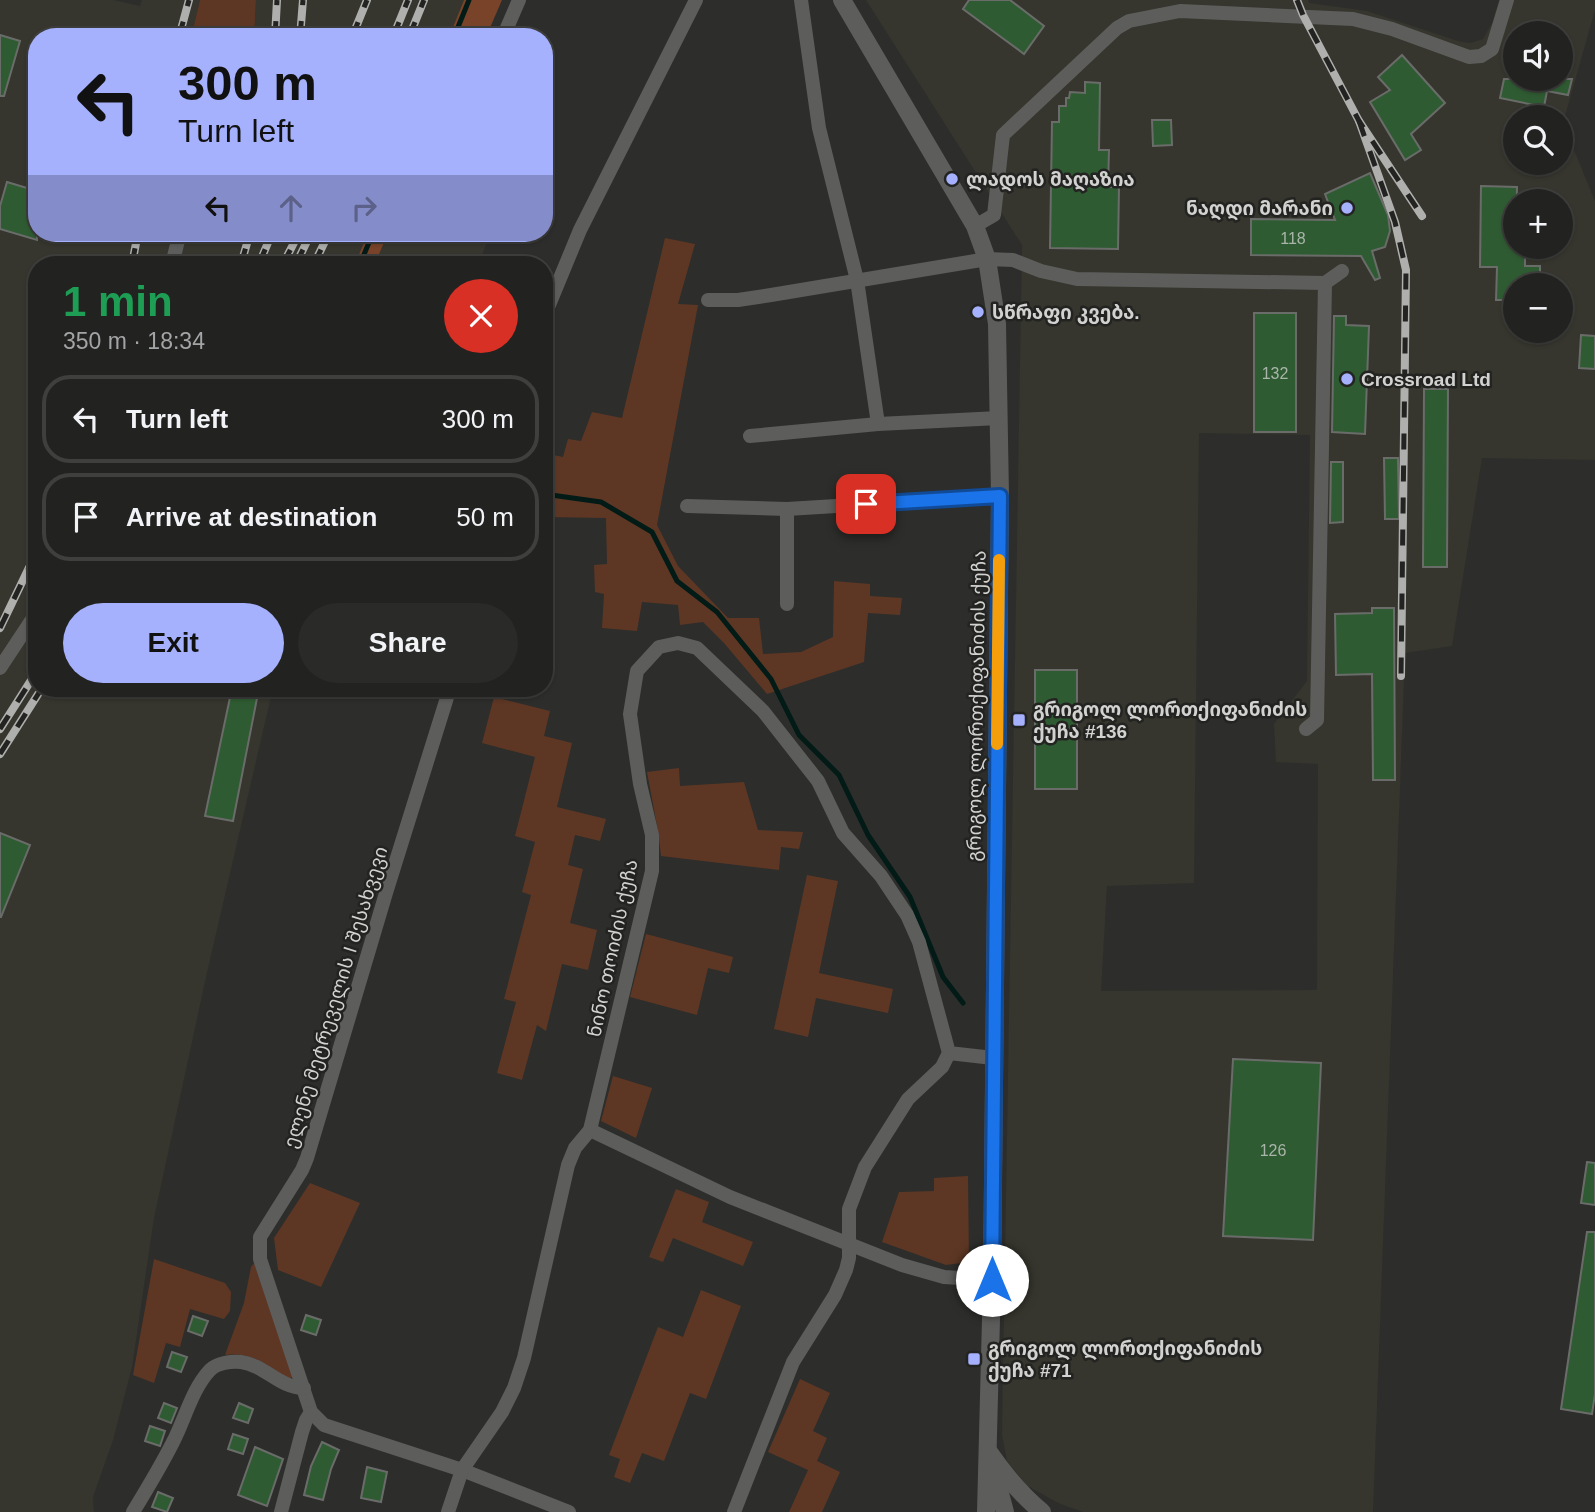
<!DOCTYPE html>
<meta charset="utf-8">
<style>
:root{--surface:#222220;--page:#2a2a29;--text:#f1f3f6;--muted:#a2a4a5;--line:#3f3f3e;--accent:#a5b1fc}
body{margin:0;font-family:Helvetica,"Noto Sans Georgian",sans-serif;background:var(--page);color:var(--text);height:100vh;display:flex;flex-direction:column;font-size:26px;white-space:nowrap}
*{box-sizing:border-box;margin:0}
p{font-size:23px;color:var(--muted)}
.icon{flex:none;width:38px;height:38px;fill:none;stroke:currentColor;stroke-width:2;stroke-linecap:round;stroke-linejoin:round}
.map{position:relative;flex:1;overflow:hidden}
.drawer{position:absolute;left:28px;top:256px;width:525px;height:441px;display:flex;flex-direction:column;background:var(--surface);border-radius:28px;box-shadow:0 2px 5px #0004,0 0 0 2px var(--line)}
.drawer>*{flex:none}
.hud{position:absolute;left:28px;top:28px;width:525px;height:214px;border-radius:28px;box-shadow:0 2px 5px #0004,0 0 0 2px var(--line);background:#a5b1fc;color:#111;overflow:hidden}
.fabs{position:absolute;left:1503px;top:21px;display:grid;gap:14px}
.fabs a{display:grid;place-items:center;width:70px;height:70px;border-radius:50%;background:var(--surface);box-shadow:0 2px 5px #0004,0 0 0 2px var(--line);font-size:35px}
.pin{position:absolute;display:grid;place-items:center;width:60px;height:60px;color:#fff;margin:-30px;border-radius:14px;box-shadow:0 4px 10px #0006}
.me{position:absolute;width:77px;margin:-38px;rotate:0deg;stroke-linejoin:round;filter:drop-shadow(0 0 5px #0008)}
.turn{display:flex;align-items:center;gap:24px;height:147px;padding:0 35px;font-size:32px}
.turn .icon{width:91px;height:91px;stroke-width:2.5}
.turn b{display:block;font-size:49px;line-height:60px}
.lanes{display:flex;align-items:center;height:66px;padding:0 35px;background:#0003;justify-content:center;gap:35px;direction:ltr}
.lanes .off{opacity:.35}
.round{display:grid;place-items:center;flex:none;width:74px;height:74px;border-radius:37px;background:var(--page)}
.summary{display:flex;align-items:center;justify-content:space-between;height:119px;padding:0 35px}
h1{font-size:42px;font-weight:700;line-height:52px;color:#1e9e55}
.primary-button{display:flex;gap:14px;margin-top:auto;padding:14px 35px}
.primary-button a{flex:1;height:80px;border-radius:42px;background:var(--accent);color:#111;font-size:28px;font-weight:700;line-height:80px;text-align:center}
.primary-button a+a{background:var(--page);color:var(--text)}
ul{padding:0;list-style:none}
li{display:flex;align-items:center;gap:21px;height:88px;margin:0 14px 10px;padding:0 21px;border:4px solid var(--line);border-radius:28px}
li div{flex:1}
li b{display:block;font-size:26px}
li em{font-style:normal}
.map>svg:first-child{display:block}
.built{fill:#36362e;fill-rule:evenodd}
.green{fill:#5d3724}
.forest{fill:#784328}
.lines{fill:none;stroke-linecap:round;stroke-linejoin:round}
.stream{stroke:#021b16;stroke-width:5}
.building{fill:#2f5b32;stroke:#6a6c6a;stroke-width:2}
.minor{stroke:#5d5d5c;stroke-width:14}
.tertiary{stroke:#5d5d5c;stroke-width:18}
.rail-casing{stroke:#afafad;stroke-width:8}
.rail{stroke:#232321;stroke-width:5;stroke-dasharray:16;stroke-linecap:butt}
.route-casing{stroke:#114b97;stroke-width:18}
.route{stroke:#1a73e8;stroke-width:12}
.slow{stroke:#f59e0b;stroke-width:12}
.poi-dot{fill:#a5b1fc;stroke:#232321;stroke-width:2.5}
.labels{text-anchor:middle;stroke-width:5;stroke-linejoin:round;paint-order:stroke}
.number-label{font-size:16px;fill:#a9b5a9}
.poi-label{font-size:19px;font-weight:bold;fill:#d2d3d1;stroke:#232321;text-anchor:start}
.street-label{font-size:19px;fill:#d2d3d1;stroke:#232321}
</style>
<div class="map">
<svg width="1595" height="1512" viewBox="0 0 1595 1512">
<rect width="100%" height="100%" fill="#2d2d2b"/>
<!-- built -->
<g class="built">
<polygon points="0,0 113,0 140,6 142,0 200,0 191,37 37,37 37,233 368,233 355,264 37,264 37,688 273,688 206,977 154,1218 132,1367 113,1440 93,1497 94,1512 0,1512"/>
<polygon points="256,0 464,0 449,37 254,37"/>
<path d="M866,0H1308L1309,3L1367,11L1458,41L1470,43L1483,39L1492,23L1499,0H1595V10L1563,123L1595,201V460L1482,458L1452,646L1405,653L1373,1512H1083L1058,1503L1026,1485L1007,1461L1002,1435L1022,245ZM1516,33H1561V79H1516ZM1516,117H1561V163H1516ZM1516,201H1561V247H1516ZM1516,285H1561V331H1516ZM1199,433L1310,435L1307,681L1274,724L1276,762L1318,764L1317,990L1101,991L1107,886L1194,883Z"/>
<polygon points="388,233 491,233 478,264 375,264"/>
</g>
<!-- green -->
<g class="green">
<polygon points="200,0 256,0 254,37 191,37"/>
<polygon points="665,238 695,244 678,304 698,305 657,525 678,566 728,618 759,618 763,654 801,652 833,637 834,581 870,584 870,596 902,598 900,615 868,613 864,662 767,694 724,643 703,622 680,625 678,605 642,602 637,631 602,628 604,594 595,592 594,565 607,564 606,518 544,517 544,453 563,457 568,439 581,441 592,412 622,418"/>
<polygon points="494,697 550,711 544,736 572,743 557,807 606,819 600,841 575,835 568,865 583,869 570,923 597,930 588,970 562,964 546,1031 537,1025 522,1080 497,1073 516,1002 504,999 531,895 522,892 535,842 515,836 535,757 482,743"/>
<polygon points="679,768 680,786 744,782 758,830 803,832 799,849 781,847 779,870 661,856 658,831 647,772"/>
<polygon points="807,875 838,881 819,973 893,989 888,1013 816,998 808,1037 774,1029"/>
<polygon points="646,934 733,957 729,973 708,968 697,1015 630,997"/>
<polygon points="613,1076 652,1088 636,1138 601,1121"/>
<polygon points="968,1176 969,1262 946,1265 882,1242 899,1192 934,1191 934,1178"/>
<polygon points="310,1183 360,1203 321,1287 278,1270 274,1238"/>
<polygon points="676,1189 709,1202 702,1222 753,1242 743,1266 673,1238 663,1262 649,1257"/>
<polygon points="154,1259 225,1283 231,1292 230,1311 224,1319 190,1309 180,1347 166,1343 154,1383 133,1375"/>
<path d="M254,1263L293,1376L289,1380C267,1365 253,1352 225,1355L244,1303L251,1267Z"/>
<polygon points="701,1290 741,1306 706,1399 690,1393 664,1461 642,1453 630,1483 614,1477 620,1459 609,1455 658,1327 683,1337"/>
<polygon points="800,1379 830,1393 813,1431 827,1438 817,1461 840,1472 822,1512 789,1512 808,1470 768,1452"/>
</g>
<!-- forest -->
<g class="forest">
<polygon points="464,0 502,0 486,37 449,37"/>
<polygon points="368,233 388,233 375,264 355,264"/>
</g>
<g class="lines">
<!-- stream -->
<g class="stream">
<polyline points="454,37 469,0"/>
<polyline points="360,264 373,233"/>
<polyline points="544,494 601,502 652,532 677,581 717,612 771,679 799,735 839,775 868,835 910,897 943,977 963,1003"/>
</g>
</g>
<!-- building -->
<g class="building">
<polygon points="969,0 1010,0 1044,26 1024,54 963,9"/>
<polygon points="0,35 20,41 4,96 0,96"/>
<polygon points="1402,55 1445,103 1411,134 1421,150 1405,160 1370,102 1390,90 1378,77"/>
<polygon points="1504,79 1572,79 1568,95 1547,91 1544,107 1500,98"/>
<polygon points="1085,82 1100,83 1099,150 1109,150 1108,187 1119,187 1118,249 1050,248 1052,122 1059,122 1059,106 1066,106 1066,98 1069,98 1070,92 1085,93"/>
<polygon points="1152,120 1171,120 1172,145 1153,146"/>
<polygon points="1370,173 1388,215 1390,231 1385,247 1372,251 1380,278 1375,280 1361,256 1251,255 1251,219 1335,220 1325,194"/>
<polygon points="7,182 37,191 37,240 0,229 0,206"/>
<polygon points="1481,186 1517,187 1516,247 1525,247 1525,266 1540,266 1540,285 1516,285 1516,300 1496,300 1497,267 1480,267"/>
<rect x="1254" y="313" width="42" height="119"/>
<polygon points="1334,316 1346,316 1346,325 1369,326 1365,434 1332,432"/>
<polygon points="1581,335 1595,336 1595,369 1579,368"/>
<polygon points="1424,389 1448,389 1447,567 1423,567"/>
<polygon points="1384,458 1398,458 1399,519 1385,519"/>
<polygon points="1331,462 1343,462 1343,522 1330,523"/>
<polygon points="1372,608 1394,608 1395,780 1373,780 1372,674 1336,675 1335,614 1372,613"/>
<rect x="1035" y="670" width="42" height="119"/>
<polygon points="232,688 259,688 233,821 205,816"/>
<polygon points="0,833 30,845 1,917 0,917"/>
<polygon points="1233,1059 1321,1063 1313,1240 1223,1236"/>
<polygon points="1587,1162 1595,1163 1595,1205 1581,1203"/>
<polygon points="1587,1232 1595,1232 1595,1394 1592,1414 1561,1409"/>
<polygon points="306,1315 321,1320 316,1335 301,1330"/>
<polygon points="193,1316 208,1321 202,1336 188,1331"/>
<polygon points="172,1352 187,1357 181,1372 167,1367"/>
<polygon points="164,1403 177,1408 171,1423 158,1418"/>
<polygon points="239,1403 253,1409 248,1423 233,1418"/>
<polygon points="150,1426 165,1431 160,1446 145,1441"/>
<polygon points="233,1434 248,1439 243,1454 228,1449"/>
<polygon points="322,1442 339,1450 331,1469 323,1500 304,1495 311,1466"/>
<polygon points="255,1447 283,1459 267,1506 238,1495"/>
<polygon points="367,1467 387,1472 381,1502 361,1498"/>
<polygon points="158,1492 173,1498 167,1512 152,1507"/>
</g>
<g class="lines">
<!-- minor -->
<g class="minor">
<polyline points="801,0 819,128 857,280 878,424"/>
<polyline points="503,37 519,0"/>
<polyline points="975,226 994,215 1003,135 1117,28 1129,21 1180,11 1353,19 1392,29 1469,57 1481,56 1492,49 1507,0"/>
<polyline points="172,264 180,233"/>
<polyline points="708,300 738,300 771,295 987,259 1013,260 1041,271 1077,279 1325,283 1342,271"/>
<polyline points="544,317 580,230 696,0"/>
<polyline points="750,436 878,424 999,418"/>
<polyline points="687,506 787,509 1000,496"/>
<polyline points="787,509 787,604"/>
<polyline points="0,668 37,612"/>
<polyline points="450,688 386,893 307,1158 302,1170 260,1237 260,1259 311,1412 324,1425 462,1470 569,1512"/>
<polyline points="1306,729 1317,720 1325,283"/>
<polyline points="590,1130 730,1197 902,1265 944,1277 992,1280"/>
<path d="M133,1512C147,1489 161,1466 173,1442C185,1419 192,1389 210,1370C217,1363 231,1361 241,1362C265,1365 279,1388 304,1388"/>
<polyline points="281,1512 302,1432 306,1420 311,1412"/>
<polyline points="448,1512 462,1470 502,1412 514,1388 524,1358 568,1165 575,1148 590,1130 652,871 652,835 640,784 630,714 637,671 659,647 678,643 697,648 763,711 818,781 843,833 881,876 907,915 919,942 949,1053 993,1058"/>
<polyline points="734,1512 793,1362 835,1295 846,1270 849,1258 849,1209 865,1167 908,1099 942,1067 949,1053"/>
</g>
<!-- tertiary -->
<g class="tertiary">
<polyline points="842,0 975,226 987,259 997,324 1000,496 992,1280 986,1512"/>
<path d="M988,1451C1004,1474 1020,1494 1042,1512"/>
<polyline points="994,1471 1005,1512"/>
</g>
<!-- rail casing -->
<g class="rail-casing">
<g id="rail">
<polyline points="1297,0 1303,15 1359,121 1422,216"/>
<polyline points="179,37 189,0"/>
<polyline points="275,37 277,0"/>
<polyline points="300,37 303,0"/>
<polyline points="352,37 367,0"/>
<polyline points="393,37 408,0"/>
<polyline points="409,37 424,0"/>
<polyline points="1359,121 1395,222 1406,270 1401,676"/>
<polyline points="132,264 138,233"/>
<polyline points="241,264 250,233"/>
<polyline points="259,264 272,233"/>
<polyline points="283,264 299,233"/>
<polyline points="296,264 311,233"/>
<polyline points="314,264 329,233"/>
<polyline points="0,628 37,551"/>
<polyline points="0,729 37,671"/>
<polyline points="0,754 42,688"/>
</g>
</g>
<!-- rail -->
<use href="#rail" class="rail"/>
</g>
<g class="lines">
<!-- route casing -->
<g class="route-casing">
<polyline id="route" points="866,504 1000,496 992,1280"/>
</g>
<!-- route -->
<use href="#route" class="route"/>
<!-- slow -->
<polyline class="slow" points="997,744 999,560"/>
</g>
<!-- markers -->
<g class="poi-dot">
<circle cx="952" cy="179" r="7"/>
<circle cx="1347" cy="208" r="7"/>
<circle cx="978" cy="312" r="7"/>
<circle cx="1347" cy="379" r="7"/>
<rect x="1012" y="713" width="14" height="14" rx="3.5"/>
<rect x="967" y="1352" width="14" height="14" rx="3.5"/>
</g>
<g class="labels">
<!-- number labels -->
<g class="number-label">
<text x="1293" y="244">118</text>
<text x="1275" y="379">132</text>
<text x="1273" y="1156">126</text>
</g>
<!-- poi labels -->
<g class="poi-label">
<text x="966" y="186">ლადოს მაღაზია</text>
<text x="1333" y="215" text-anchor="end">ნაღდი მარანი</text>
<text x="992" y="319">სწრაფი კვება.</text>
<text x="1361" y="386">Crossroad Ltd</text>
<text x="1033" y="716">გრიგოლ ლორთქიფანიძის<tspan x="1033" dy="22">ქუჩა #136</tspan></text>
<text x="988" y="1355">გრიგოლ ლორთქიფანიძის<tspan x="988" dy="22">ქუჩა #71</tspan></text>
</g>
<!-- street labels -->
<g class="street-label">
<text transform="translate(976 706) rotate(-89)" y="7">გრიგოლ ლორთქიფანიძის ქუჩა</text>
<text transform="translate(612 948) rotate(-78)" y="7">ნინო თოიძის ქუჩა</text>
<text transform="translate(335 997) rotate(-73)" y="7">ელენე მეტრეველის I შესახვევი</text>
</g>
</g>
</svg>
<div class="fabs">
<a><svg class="icon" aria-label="sound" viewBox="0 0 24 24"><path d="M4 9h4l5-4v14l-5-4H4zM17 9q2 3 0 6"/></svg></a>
<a><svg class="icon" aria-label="search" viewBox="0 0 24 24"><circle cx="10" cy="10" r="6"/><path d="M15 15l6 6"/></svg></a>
<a>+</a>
<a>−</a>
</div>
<div class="pin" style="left:866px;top:504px;background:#d93025"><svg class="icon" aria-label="arrive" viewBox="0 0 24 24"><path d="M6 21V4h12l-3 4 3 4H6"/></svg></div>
<svg class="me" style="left:992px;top:1280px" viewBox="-20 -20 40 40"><circle r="19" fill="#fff"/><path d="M0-13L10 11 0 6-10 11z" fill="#1a73e8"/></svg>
<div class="hud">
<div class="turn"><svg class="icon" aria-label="left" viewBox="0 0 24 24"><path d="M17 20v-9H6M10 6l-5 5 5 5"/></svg><div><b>300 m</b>Turn left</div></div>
<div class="lanes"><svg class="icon" aria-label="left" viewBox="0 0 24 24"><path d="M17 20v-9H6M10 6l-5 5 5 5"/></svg><svg class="icon off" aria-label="ahead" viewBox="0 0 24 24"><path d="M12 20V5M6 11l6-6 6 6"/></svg><svg class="icon off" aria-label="right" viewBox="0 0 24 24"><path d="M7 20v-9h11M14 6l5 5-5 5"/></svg></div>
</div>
<section class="drawer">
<div class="summary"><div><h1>1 min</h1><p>350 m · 18:34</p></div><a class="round" style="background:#d93025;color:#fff"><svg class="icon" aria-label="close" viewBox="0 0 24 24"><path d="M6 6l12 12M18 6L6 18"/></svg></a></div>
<ul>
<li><svg class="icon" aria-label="left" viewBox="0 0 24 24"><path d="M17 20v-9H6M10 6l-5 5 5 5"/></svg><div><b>Turn left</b></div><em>300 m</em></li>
<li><svg class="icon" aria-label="arrive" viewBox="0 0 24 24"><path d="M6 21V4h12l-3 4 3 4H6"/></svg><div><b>Arrive at destination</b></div><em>50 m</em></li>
</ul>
<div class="primary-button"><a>Exit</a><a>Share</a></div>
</section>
</div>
